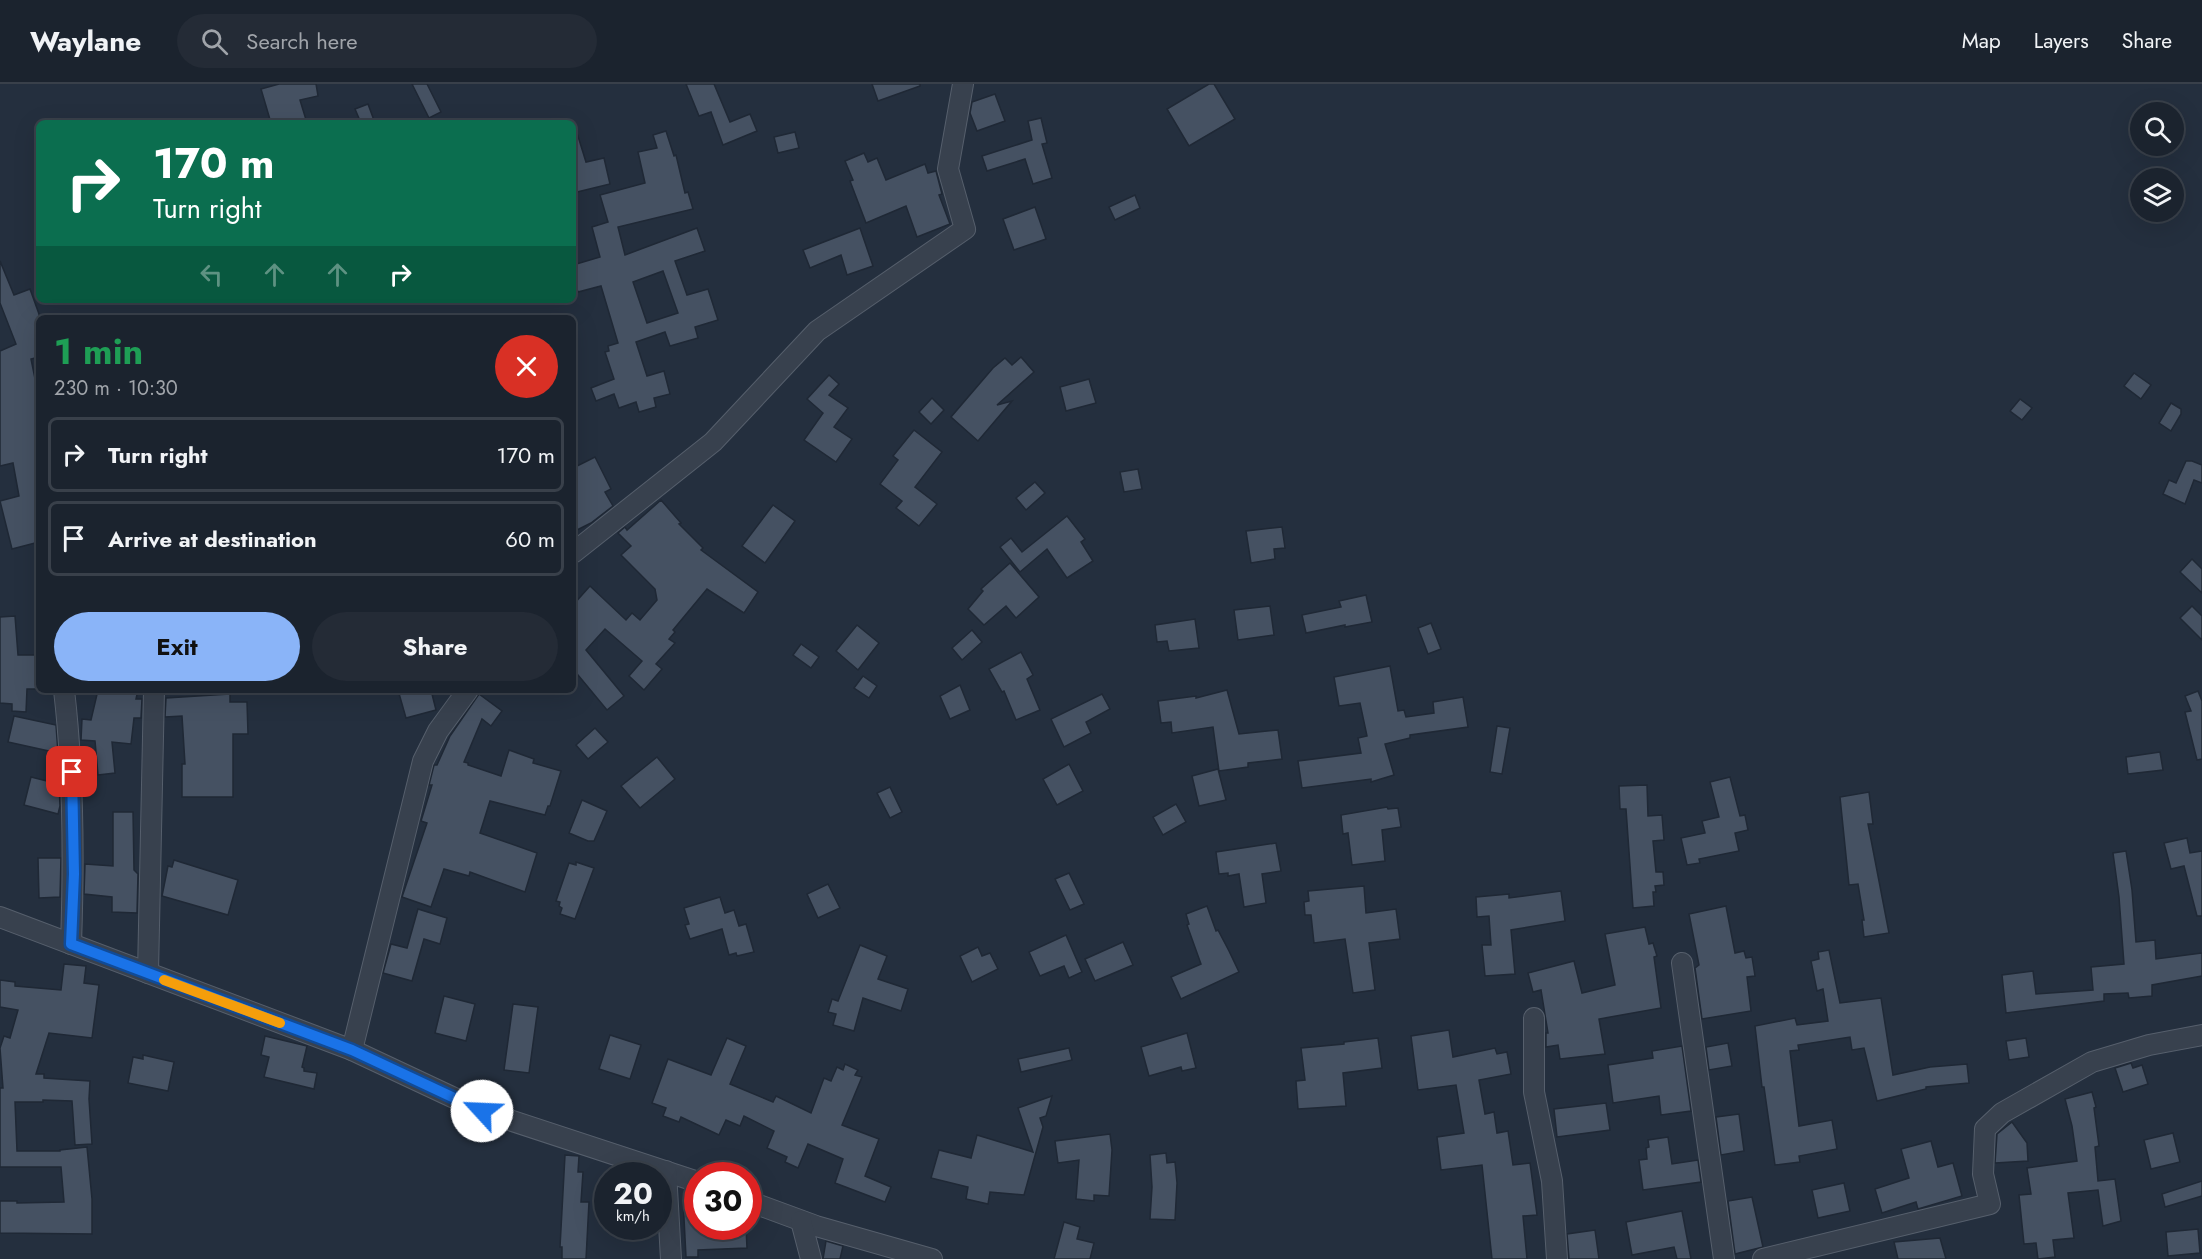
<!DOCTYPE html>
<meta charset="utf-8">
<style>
:root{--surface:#1b232e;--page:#242b36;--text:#f1f3f6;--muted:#a0a4aa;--line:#39404a;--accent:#8ab4f8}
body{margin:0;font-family:Jost,sans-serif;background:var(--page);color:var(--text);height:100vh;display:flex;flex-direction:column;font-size:22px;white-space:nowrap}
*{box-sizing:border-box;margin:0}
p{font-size:20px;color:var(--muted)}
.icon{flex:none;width:33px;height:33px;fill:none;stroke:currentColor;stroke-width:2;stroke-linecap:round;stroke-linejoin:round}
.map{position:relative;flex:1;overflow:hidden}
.side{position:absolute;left:36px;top:231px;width:540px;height:378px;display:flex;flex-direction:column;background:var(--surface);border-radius:9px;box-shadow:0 6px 24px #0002,0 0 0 2px var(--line)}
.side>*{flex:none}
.guide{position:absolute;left:36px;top:36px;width:540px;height:183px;border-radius:9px;box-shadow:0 6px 24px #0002,0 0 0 2px var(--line);background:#0b6e4f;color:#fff;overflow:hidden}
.controls{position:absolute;left:2130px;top:18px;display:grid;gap:12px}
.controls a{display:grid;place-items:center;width:54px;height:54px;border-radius:50%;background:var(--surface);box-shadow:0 6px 24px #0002,0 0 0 2px var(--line);font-size:30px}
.speed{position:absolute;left:594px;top:1078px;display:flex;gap:12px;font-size:30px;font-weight:700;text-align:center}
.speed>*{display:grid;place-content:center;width:78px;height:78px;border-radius:50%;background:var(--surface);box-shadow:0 6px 24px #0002,0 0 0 2px var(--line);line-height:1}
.speed small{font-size:15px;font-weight:400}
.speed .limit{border:9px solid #d22;background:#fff;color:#111}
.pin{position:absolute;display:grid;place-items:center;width:51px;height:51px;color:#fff;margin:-26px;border-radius:12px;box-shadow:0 3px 9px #0006}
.me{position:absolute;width:66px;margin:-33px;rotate:295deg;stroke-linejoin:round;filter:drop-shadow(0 0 4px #0008)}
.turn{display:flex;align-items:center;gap:21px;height:126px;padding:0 18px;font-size:27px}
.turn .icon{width:78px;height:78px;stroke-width:2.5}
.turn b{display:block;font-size:42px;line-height:51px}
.lanes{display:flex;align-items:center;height:57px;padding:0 18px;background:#0003;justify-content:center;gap:30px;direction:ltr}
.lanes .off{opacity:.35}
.round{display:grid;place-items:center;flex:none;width:63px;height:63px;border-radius:32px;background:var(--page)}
.overview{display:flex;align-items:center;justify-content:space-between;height:102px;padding:0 18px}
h1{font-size:36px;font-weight:700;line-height:45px;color:#1e9e55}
.button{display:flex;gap:12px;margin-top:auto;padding:12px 18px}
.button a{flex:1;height:69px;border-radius:36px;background:var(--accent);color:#111;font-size:24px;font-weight:700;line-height:69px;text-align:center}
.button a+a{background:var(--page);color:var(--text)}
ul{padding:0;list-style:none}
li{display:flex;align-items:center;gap:18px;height:75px;margin:0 12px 9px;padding:0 6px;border:3px solid var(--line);border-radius:9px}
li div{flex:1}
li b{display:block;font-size:22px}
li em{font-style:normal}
header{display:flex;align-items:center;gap:36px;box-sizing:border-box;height:84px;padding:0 30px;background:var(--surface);border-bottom:2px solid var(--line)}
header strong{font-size:28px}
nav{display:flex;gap:33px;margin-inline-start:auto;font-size:21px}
.search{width:420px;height:54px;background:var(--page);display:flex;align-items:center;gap:15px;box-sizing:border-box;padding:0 21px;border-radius:33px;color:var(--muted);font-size:22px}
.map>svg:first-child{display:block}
.building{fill:#455162;stroke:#1f2835;stroke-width:1.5;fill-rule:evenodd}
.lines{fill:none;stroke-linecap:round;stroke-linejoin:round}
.street-casing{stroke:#565f6c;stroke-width:22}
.street{stroke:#38414e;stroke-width:20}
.route-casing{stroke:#114b97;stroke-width:15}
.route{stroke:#1a73e8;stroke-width:10}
.slow{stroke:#f59e0b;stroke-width:10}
</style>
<header>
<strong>Waylane</strong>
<div class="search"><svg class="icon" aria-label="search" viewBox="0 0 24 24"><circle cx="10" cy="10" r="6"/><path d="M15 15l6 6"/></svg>Search here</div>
<nav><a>Map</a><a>Layers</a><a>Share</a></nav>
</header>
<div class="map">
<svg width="2202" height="1175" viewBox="0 0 2202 1175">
<rect width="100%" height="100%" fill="#242f3e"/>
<!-- building -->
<g class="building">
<polygon points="279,0 316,0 318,12 300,16 307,39 271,39 261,5"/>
<polygon points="412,0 427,0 441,28 429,34"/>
<polygon points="686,0 714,0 730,38 750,30 757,47 723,61 711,28 699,32"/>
<polygon points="872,0 920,0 920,2 878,17"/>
<polygon points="1209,0 1214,0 1235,35 1189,62 1167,25"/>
<polygon points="995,10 1005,37 977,47 970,29 972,18"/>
<polygon points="368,20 375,39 361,39 355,25"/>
<polygon points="1041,34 1047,59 1042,60 1052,94 1033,100 1025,75 987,87 982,72 1032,56 1028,37"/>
<path d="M666,47L674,72L676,71L685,109L688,108L693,125L618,143L625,171L697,144L705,167L675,177L687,211L708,205L718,236L695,243L698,254L670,262L665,248L636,258L647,292L664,287L670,310L654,314L656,323L639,328L636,318L619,324L614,310L596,317L591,304L614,295L605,268L609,267L608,262L618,259L601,202L578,208L573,193V181L600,173L592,143L608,138L600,111L645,99L638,68L657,64L653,51ZM663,187L678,229L647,239L633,198Z"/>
<polygon points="795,48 799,64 778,69 774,53"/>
<polygon points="573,49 577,49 586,78 604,74 610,100 573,109"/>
<polygon points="864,69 868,78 877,74 886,96 925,80 928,89 936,87 942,110 939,111 950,140 917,153 906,122 866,139 850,97 853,96 845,77"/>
<polygon points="1135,111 1140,124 1115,136 1109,123"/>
<polygon points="1035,123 1046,155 1014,166 1003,135"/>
<polygon points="860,144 873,182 847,191 841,171 810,184 803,166"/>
<polygon points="0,177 14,211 30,205 39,230 39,273 31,275 39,314 39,458 12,465 0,417 19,412 13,379 0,382 0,267 16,260 0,219"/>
<polygon points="1021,273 1034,288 997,321 1012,317 978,357 951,333 993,284 1005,274 1012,281"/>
<polygon points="2134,289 2151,301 2141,315 2124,302"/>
<polygon points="829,291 839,300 829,311 848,324 834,343 852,355 836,378 804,356 823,329 807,315"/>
<polygon points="1089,295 1096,319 1066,327 1060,303"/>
<polygon points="932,314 944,326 931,340 919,328"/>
<polygon points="2020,315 2032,324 2022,336 2010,327"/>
<polygon points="2171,319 2181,325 2181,330 2171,347 2159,339"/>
<polygon points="914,346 942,368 915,403 937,420 919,442 896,424 902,417 880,400 898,376 893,372"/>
<polygon points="595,373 611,405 605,408 613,422 591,439 573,448 573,384"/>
<polygon points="2186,377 2192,377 2202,381 2202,399 2194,396 2185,420 2163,410 2169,396 2176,399"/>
<polygon points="1138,385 1142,405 1124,408 1120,388"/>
<polygon points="1035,398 1045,409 1026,426 1016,414"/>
<polygon points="661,416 681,439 679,440 703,464 701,466 758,508 744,529 707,505 673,546 675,548 669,555 675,559 656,580 662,585 644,606 629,592 642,577 605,545 586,566 624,612 607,626 573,585 573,521 590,502 626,536 632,529 640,536 657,516 655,505 621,471 631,462 618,449 625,443 627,446"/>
<polygon points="773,421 795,437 765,479 742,462"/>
<polygon points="1067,432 1085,455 1081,458 1093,477 1067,494 1047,465 1020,488 1000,463 1011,454 1022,468"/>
<polygon points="1282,443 1285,464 1274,465 1275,475 1251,479 1246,447"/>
<polygon points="2192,475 2202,485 2202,509 2180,488"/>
<polygon points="1010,479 1039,513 1016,534 1006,522 984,541 968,525 983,507 981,505"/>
<polygon points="1366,511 1372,538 1345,543 1345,541 1306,549 1302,531 1341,523 1339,517"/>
<polygon points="1270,522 1274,551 1238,556 1234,526"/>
<polygon points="2192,522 2202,532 2202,556 2180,534"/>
<polygon points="15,532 18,571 39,571 39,605 27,605 26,628 12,627 12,620 0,619 0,533"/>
<polygon points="1195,535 1199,564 1169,567 1167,557 1157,558 1155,541"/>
<polygon points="1431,539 1441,565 1428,570 1418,544"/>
<polygon points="857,541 879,559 858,586 836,567"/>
<polygon points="972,546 982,558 962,576 952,564"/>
<polygon points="801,560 819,573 811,584 793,571"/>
<polygon points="1021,568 1033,591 1027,595 1040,626 1016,636 1004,607 1002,608 989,585"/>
<polygon points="1390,582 1398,627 1404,626 1406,633 1434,629 1433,618 1463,613 1468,643 1410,651 1410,654 1385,660 1394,691 1371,698 1371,695 1302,704 1298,677 1361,669 1358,654 1367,652 1360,619 1339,622 1334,593"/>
<polygon points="863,592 877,602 869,614 854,604"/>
<polygon points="960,601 970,626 950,635 940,612"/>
<polygon points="98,606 138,606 136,615 142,615 141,634 134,634 131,660 112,658 115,689 98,691 95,657 81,656 82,635 91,636"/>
<polygon points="398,606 431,606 436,626 406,634"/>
<polygon points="1227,606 1239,650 1278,646 1282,675 1248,679 1248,683 1219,687 1213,643 1172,649 1171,638 1161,639 1158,617 1196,612 1196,614"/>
<polygon points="2198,607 2202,617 2202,675 2197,676 2185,628 2191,627 2185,612"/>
<polygon points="230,610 230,618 247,618 248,650 233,650 233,713 182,713 182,680 185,680 182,632 165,633 166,614"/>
<polygon points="479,610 502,627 491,642 482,635 464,678 468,679 468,681 501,692 509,666 534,675 533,679 561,687 550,722 548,722 545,731 490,717 480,749 537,769 525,808 470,788 469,792 444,785 431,823 402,813 427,739 421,737 432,701 429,701 434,681 437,681 450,652"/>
<polygon points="1102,610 1110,625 1086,638 1091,649 1064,663 1051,635"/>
<polygon points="14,632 56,641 58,669 8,658"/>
<polygon points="1497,642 1510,644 1502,690 1490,688"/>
<polygon points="595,644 608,658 588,675 576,661"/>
<polygon points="2160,668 2163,686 2128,690 2126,673"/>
<polygon points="657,673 675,695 640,724 621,702"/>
<polygon points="1069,680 1083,707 1057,721 1043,695"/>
<polygon points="1218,685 1226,716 1199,722 1192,692"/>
<polygon points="31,693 59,700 60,722 58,730 24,721"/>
<polygon points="1730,693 1740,732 1745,731 1748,746 1735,749 1739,767 1699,775 1700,779 1687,781 1681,754 1705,749 1702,737 1719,733 1710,698"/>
<polygon points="1647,701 1648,732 1662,731 1664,756 1653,757 1656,788 1663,788 1664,801 1655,802 1656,808 1653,808 1654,822 1633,824 1626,725 1620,725 1619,702"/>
<polygon points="890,703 902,728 890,734 877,709"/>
<polygon points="1869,708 1873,740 1868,740 1889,849 1864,853 1862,836 1864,836 1858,800 1849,801 1840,713"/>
<polygon points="582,716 607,727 594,757 588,757 569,749"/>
<polygon points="1176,720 1186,738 1163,751 1153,733"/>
<polygon points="1387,723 1388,725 1398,724 1401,743 1382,746 1385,777 1352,781 1348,749 1343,750 1341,731"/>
<polygon points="113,728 133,728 134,786 138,790 137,829 112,828 112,813 84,810 85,780 113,782"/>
<polygon points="2187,754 2190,769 2202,767 2202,832 2197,832 2184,782 2171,785 2164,759"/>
<polygon points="1276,759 1281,787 1262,790 1266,819 1244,823 1239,790 1228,792 1228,789 1219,790 1216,768"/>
<polygon points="2126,767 2132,806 2136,858 2155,856 2156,875 2202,869 2202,892 2152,901 2152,912 2129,914 2128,909 2104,910 2104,917 2006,929 2002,891 2033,887 2036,910 2093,906 2091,883 2124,880 2119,813 2113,769"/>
<polygon points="38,774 61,774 60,813 39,814"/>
<polygon points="174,776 238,796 228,831 162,812 168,782 172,783"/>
<polygon points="576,778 594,784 575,835 560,830 562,824 559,822 560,818 556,817 569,779 576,781"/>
<polygon points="1069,789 1084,820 1070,826 1055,795"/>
<polygon points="828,800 840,824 818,834 807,810"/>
<polygon points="1364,802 1366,829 1396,825 1400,855 1369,859 1375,906 1353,909 1345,855 1314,859 1311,831 1305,831 1304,818 1309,817 1308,807"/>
<polygon points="1561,807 1565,837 1511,846 1515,890 1485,892 1482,861 1491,861 1489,832 1477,833 1476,813 1509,810 1509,814"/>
<polygon points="720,813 725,829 734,826 739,842 746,840 754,868 737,872 736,869 729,871 722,845 690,855 685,841 689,840 684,824"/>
<polygon points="1207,822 1216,847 1218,846 1229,867 1239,888 1181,915 1171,893 1201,880 1187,841 1189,840 1186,830"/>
<polygon points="1726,822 1735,869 1744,867 1746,874 1752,873 1755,892 1747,893 1751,927 1702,935 1695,884 1699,881 1689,830"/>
<polygon points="418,825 447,834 440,860 424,855 412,897 383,889 391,860 407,864"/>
<polygon points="1645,843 1649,860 1653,859 1657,872 1654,873 1661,924 1599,935 1605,970 1560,975 1558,961 1546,963 1546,949 1548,949 1541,906 1533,908 1528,889 1574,877 1582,909 1615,901 1605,850"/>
<polygon points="1066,851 1082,888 1069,894 1064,882 1040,892 1029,868"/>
<polygon points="1123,858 1133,881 1095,897 1085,875"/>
<polygon points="860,861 887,872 878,895 908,905 901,927 863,914 854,947 833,941 836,930 828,928 832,915 838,917"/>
<polygon points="978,863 982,872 990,869 998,885 972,898 960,872"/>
<polygon points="1829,866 1840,919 1881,914 1893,991 1930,983 1967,980 1969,999 1926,1003 1926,1005 1877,1017 1864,964 1852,966 1850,953 1798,961 1799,966 1790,967 1799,1042 1832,1036 1837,1065 1799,1072 1800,1078 1775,1081 1764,1003 1762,1003 1755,942 1795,934 1797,941 1828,937 1823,905 1817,907 1811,877 1819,875 1818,868"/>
<polygon points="64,880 86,882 84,899 99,901 92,954 49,949 36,990 44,990 44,994 90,997 89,1015 92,1060 75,1061 72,1017 43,1016 43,1018 15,1018 17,1067 60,1067 60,1066 87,1063 92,1115 92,1150 0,1149 0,1117 17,1117 17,1119 64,1118 61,1083 0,1083 0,1004 3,1004 0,964 4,952 10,954 18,926 0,923 0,896 15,898 15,902 61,906"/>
<polygon points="444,912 475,920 466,957 435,949"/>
<polygon points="513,920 538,923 529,989 504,986"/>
<polygon points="1449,946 1453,973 1495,964 1497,970 1507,968 1511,990 1479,996 1485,1030 1494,1028 1497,1049 1508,1047 1513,1081 1530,1079 1537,1131 1523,1132 1527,1175 1492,1175 1482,1081 1441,1086 1437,1053 1464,1049 1456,1001 1418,1006 1411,952"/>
<polygon points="1187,949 1196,984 1182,987 1181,983 1149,992 1141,963"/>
<polygon points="610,951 641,961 630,995 599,985"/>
<polygon points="265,952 307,962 302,983 304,984 304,987 317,989 314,1005 264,993 269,973 261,971"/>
<polygon points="727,954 746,962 730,1000 773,1018 776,1012 811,1029 824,994 831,997 837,983 843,986 845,980 858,986 855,991 862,993 842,1041 879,1055 865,1092 891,1103 885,1118 835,1099 843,1075 808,1060 798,1084 785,1078 787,1073 767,1064 774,1047 744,1032 740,1042 726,1036 719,1051 681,1033 679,1038 663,1032 666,1024 652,1019 668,975 711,991"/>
<polygon points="1378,954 1382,984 1343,989 1346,1022 1298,1025 1296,997 1305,996 1301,964 1344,960 1344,958"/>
<polygon points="2026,954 2029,973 2009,976 2006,957"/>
<polygon points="1728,959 1732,982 1709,986 1706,963"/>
<polygon points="1682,962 1691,1027 1661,1031 1659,1012 1613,1019 1608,981 1653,974 1652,967"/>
<polygon points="1069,964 1072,976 1021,988 1018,975"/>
<polygon points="143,971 174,978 168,1007 128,999 133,973 143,975"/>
<polygon points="2131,979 2133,984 2142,981 2148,1000 2123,1008 2115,984"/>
<polygon points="2092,1008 2096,1023 2094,1024 2099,1062 2095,1063 2098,1097 2115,1095 2121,1137 2103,1142 2098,1106 2068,1109 2074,1154 2053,1156 2055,1173 2038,1175 2036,1159 2024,1160 2019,1111 2031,1110 2027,1084 2077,1077 2072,1042 2065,1015"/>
<polygon points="1052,1012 1046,1032 1040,1034 1043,1043 1024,1111 990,1108 988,1120 966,1115 968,1103 931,1094 939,1066 971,1074 977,1051 1033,1068 1018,1024"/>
<polygon points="1606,1019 1610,1046 1557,1053 1554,1025"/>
<polygon points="1739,1030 1744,1067 1721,1071 1716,1033"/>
<polygon points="2012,1038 2027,1059 2028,1077 1995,1079 1997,1050"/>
<polygon points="2173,1049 2180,1078 2151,1085 2144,1056"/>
<polygon points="1110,1050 1112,1066 1109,1112 1094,1111 1094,1117 1076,1115 1079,1076 1058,1079 1055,1057"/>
<polygon points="1668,1053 1672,1080 1698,1076 1701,1098 1643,1106 1639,1076 1647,1075 1646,1064 1649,1063 1648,1056"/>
<polygon points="1931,1057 1938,1083 1953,1079 1962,1112 1918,1125 1916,1118 1882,1129 1875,1105 1909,1094 1901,1065"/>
<polygon points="1166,1069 1167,1079 1175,1078 1177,1099 1175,1136 1150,1135 1152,1103 1150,1071"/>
<polygon points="565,1071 579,1072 578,1088 583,1088 581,1118 589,1118 586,1175 562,1175 562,1163 560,1163"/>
<polygon points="2202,1097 2202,1112 2165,1123 2162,1110"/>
<polygon points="1844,1099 1850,1127 1818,1134 1812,1106"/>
<polygon points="1752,1113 1763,1163 1735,1170 1728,1117"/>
<polygon points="683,1115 698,1115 698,1143 746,1143 747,1164 698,1166 698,1173 686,1173"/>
<polygon points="1682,1127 1691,1175 1677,1175 1674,1163 1632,1171 1626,1138"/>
<polygon points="1064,1138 1080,1143 1077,1155 1094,1159 1090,1175 1054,1175"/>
<polygon points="2198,1145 2200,1169 2168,1172 2166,1148"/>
<polygon points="1595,1146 1599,1175 1569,1175 1567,1150"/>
<polygon points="1940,1154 1946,1175 1898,1175 1894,1158"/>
<polygon points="826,1157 843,1162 840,1175 823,1175"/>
</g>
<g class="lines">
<!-- street casing -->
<g class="street-casing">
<g id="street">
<polyline points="573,469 713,358 817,247 965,145 948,85 963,0"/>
<path d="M64,606C74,691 74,775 71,860"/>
<polyline points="0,833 352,966 482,1027 698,1098"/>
<polyline points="1682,879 1724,1175"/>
<polyline points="148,889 154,606"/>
<polyline points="1534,934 1534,1008 1552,1097 1557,1175"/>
<polyline points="352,966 423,677 438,647 468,606"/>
<polyline points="666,1087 671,1175"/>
<polyline points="748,1117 816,1142 932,1175"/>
<polyline points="801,1137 811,1175"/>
<polyline points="1763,1175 1990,1120 1983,1090 1985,1045 2002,1029 2092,978 2149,961 2202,951"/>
</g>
</g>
<!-- street -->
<use href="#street" class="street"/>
</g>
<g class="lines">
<!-- route casing -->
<g class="route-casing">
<polyline id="route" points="72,688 74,790 71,860 352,966 482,1027"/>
</g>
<!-- route -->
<use href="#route" class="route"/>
<!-- slow -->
<polyline class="slow" points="164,896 280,939"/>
</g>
</svg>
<div class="controls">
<a><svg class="icon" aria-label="search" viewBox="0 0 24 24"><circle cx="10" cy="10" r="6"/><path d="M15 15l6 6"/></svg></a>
<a><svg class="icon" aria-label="layers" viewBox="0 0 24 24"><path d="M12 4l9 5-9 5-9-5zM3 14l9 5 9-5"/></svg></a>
</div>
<div class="speed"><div>20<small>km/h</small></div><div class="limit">30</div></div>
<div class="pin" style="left:72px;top:688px;background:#d93025"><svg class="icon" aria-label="arrive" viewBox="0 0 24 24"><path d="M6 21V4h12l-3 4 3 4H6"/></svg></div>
<svg class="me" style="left:482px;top:1027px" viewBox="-20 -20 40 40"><circle r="19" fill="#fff"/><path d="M0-13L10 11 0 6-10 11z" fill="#1a73e8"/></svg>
<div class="guide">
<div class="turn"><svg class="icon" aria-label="right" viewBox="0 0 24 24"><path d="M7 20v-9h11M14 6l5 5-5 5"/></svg><div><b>170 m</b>Turn right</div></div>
<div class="lanes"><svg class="icon off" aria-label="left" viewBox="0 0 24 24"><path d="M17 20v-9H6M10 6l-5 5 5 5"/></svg><svg class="icon off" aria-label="ahead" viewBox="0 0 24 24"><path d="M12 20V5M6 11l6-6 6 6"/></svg><svg class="icon off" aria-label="ahead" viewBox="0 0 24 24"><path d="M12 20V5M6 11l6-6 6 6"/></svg><svg class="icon" aria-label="right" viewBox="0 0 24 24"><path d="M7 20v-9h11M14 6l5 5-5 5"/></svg></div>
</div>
<section class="side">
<div class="overview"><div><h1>1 min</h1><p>230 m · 10:30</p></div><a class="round" style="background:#d93025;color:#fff"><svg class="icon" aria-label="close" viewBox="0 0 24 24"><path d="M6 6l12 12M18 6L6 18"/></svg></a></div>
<ul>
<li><svg class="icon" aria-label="right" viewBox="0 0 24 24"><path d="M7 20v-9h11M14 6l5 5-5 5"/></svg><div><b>Turn right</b></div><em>170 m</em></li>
<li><svg class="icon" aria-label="arrive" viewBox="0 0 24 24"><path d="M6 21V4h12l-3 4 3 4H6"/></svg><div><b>Arrive at destination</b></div><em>60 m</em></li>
</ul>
<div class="button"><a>Exit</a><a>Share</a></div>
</section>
</div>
